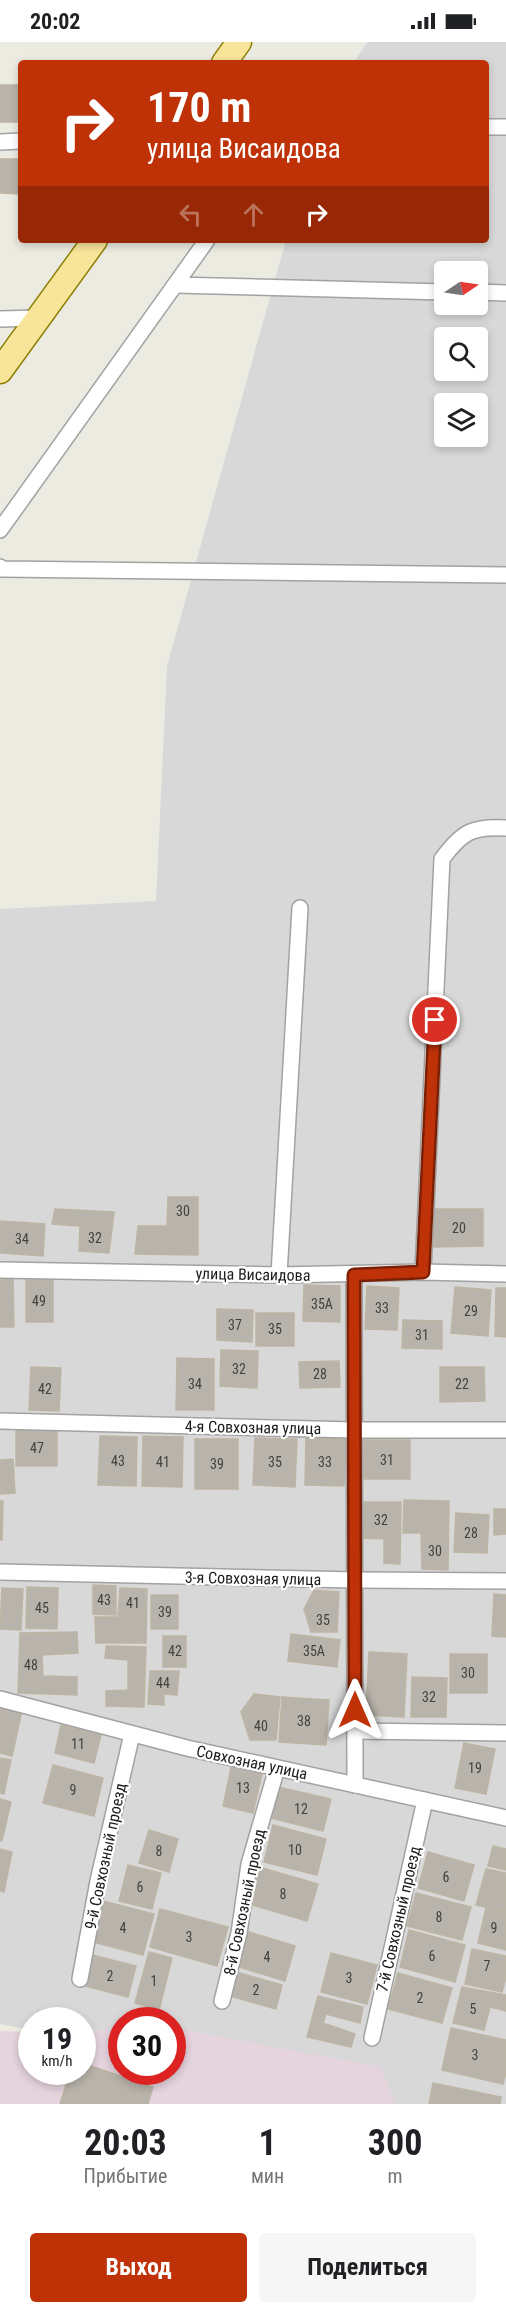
<!DOCTYPE html>
<html lang="ru">
<meta charset="utf-8">
<style>
:root{--surface:#fff;--page:#f6f6f6;--text:#202124;--muted:#757577;--accent:#bf3207}
body{margin:0;font-family:"Roboto Condensed",sans-serif;background:var(--page);color:var(--text);height:100vh;display:flex;flex-direction:column;font-size:22px;white-space:nowrap}
*{box-sizing:border-box;margin:0}
p{font-size:20px;color:var(--muted)}
.icon{flex:none;width:33px;height:33px;fill:none;stroke:currentColor;stroke-width:2;stroke-linecap:round;stroke-linejoin:round}
.map{position:relative;height:2062px;overflow:hidden}
.side{display:flex;flex-direction:column;background:var(--surface);flex:1}
.side>*{flex:none}
.hud{position:absolute;left:18px;top:18px;width:471px;height:183px;border-radius:6px;box-shadow:0 3px 9px #0003;background:#bf3207;color:#fff;overflow:hidden}
.needle{width:39px;rotate:77deg}
.buttons{position:absolute;left:434px;top:219px;display:grid;gap:12px}
.buttons a{display:grid;place-items:center;width:54px;height:54px;border-radius:6px;background:var(--surface);box-shadow:0 3px 9px #0003;font-size:30px}
.speed{position:absolute;left:18px;top:1965px;display:flex;gap:12px;font-size:30px;font-weight:700;text-align:center}
.speed>*{display:grid;place-content:center;width:78px;height:78px;border-radius:50%;background:var(--surface);box-shadow:0 3px 9px #0003;line-height:1}
.speed small{font-size:15px;font-weight:400}
.speed .limit{border:9px solid #d22;background:#fff;color:#111}
.pin{position:absolute;display:grid;place-items:center;width:51px;height:51px;color:#fff;margin:-26px;border:3px solid #fff;border-radius:50%;box-shadow:0 2px 6px #0007}
.me{position:absolute;width:66px;margin:-33px;rotate:0deg;stroke-linejoin:round;filter:drop-shadow(0 0 4px #0008)}
.turn{display:flex;align-items:center;gap:21px;height:126px;padding:0 30px;font-size:27px}
.turn .icon{width:78px;height:78px;stroke-width:2.5}
.turn b{display:block;font-size:42px;line-height:51px}
.lanes{display:flex;align-items:center;height:57px;padding:0 30px;background:#0003;justify-content:center;gap:30px;direction:ltr}
.lanes .off{opacity:.35}
.eta{display:flex;justify-content:space-evenly;align-items:center;height:102px;text-align:center}
.eta b{font-size:36px;font-weight:700;line-height:42px}
.action{display:flex;gap:12px;margin-top:auto;padding:12px 30px}
.action a{flex:1;height:69px;border-radius:6px;background:var(--accent);color:#fff;font-size:24px;font-weight:700;line-height:69px;text-align:center}
.action a+a{background:var(--page);color:var(--text)}
.status{display:flex;justify-content:space-between;align-items:center;height:42px;padding:0 30px;background:var(--surface);direction:ltr}
.status svg{height:16px;fill:currentColor}
.map>svg:first-child{display:block}
.residential{fill:#d9d8d8;fill-rule:evenodd}
.industrial{fill:#e5d3de}
.building{fill:#b9b4ab;stroke:#bdb5a4;stroke-width:1.5}
.lines{fill:none;stroke-linecap:round;stroke-linejoin:round}
.street-casing{stroke:#a2a2a2;stroke-width:18}
.primary-casing{stroke:#8d7f05;stroke-width:27}
.street{stroke:#fff;stroke-width:15}
.primary{stroke:#f8e59a;stroke-width:24}
.route-casing{stroke:#7c2005;stroke-width:15}
.route{stroke:#bf3207;stroke-width:10}
.labels{text-anchor:middle;stroke-width:4.5;stroke-linejoin:round;paint-order:stroke}
.number-label{font-size:14px;fill:#42413f}
.street-label{font-size:16px;fill:#1b1b1b;stroke:#fff}
</style>
<div class="status"><b>20:02</b><svg viewBox="0 0 49 12"><path d="M0 12V9h3v3zM5 12V6h3v6zM10 12V3h3v9zM15 12V0h3v12zM26 1h20v11H26zM47 4h2v5h-2z"/></svg></div>
<div class="map">
<svg width="506" height="2062" viewBox="0 0 506 2062">
<rect width="100%" height="100%" fill="#ecebe1"/>
<!-- residential -->
<path class="residential" d="M368,0H506V2062H367L173,2019L172,1978H122L121,2008L83,2000L82,1978H32L31,1988L0,1982V867L156,859L167,624L286,198H486V21H353ZM444,230H477V262H444ZM444,296H477V328H444ZM444,362H477V394H444Z"/>
<!-- industrial -->
<polygon class="industrial" points="173,1986 381,2025 395,2062 0,2062 0,1989 31,1990 32,2030 82,2030 83,1988 121,1987 122,2030 172,2030"/>
<!-- building -->
<g class="building">
<rect x="0" y="43" width="21" height="37"/>
<polygon points="0,117 21,117 21,152 0,151"/>
<polygon points="168,1155 198,1155 198,1213 135,1212 138,1184 167,1184"/>
<polygon points="55,1167 114,1170 109,1211 79,1209 80,1184 52,1182"/>
<polygon points="434,1167 483,1167 483,1204 434,1205"/>
<polygon points="0,1179 45,1182 43,1214 0,1211"/>
<polygon points="13,1237 14,1285 0,1285 0,1238"/>
<rect x="26" y="1238" width="27" height="42"/>
<polygon points="304,1243 340,1244 340,1280 303,1279"/>
<polygon points="367,1244 399,1246 397,1288 365,1287"/>
<polygon points="455,1245 491,1248 488,1294 451,1291"/>
<polygon points="496,1246 506,1246 506,1295 495,1294"/>
<polygon points="217,1267 253,1268 252,1300 217,1298"/>
<rect x="256" y="1271" width="38" height="33"/>
<polygon points="403,1278 442,1279 442,1307 402,1306"/>
<polygon points="221,1308 258,1309 257,1346 220,1344"/>
<polygon points="177,1316 214,1317 214,1368 176,1368"/>
<polygon points="339,1319 340,1345 300,1346 299,1320"/>
<polygon points="31,1325 61,1326 59,1369 29,1368"/>
<polygon points="440,1325 484,1325 485,1359 440,1360"/>
<polygon points="57,1387 57,1424 16,1424 16,1388"/>
<polygon points="100,1394 137,1395 136,1444 98,1443"/>
<polygon points="143,1394 183,1395 182,1445 142,1444"/>
<polygon points="255,1396 297,1397 295,1445 253,1443"/>
<polygon points="306,1396 346,1397 344,1444 305,1443"/>
<rect x="195" y="1397" width="43" height="50"/>
<rect x="364" y="1398" width="46" height="39"/>
<polygon points="13,1417 15,1451 0,1452 0,1418"/>
<polygon points="404,1458 449,1459 448,1528 422,1527 421,1491 403,1491"/>
<polygon points="0,1459 3,1459 2,1498 0,1498"/>
<polygon points="362,1460 401,1460 400,1522 384,1521 384,1497 360,1496"/>
<polygon points="494,1467 506,1467 506,1492 494,1493"/>
<polygon points="456,1471 489,1473 487,1511 454,1510"/>
<polygon points="93,1543 116,1544 116,1573 93,1572"/>
<polygon points="27,1545 58,1546 57,1587 26,1586"/>
<polygon points="2,1546 23,1547 21,1588 0,1587"/>
<polygon points="120,1546 147,1547 146,1601 96,1601 95,1575 118,1575"/>
<polygon points="314,1548 339,1550 337,1590 311,1590 304,1567"/>
<polygon points="494,1552 506,1553 506,1595 492,1594"/>
<rect x="151" y="1553" width="27" height="34"/>
<polygon points="77,1590 78,1611 42,1613 43,1634 77,1635 77,1653 18,1651 20,1591"/>
<polygon points="291,1592 340,1598 337,1625 288,1619"/>
<rect x="163" y="1594" width="23" height="31"/>
<polygon points="106,1604 146,1605 144,1665 106,1664 106,1649 128,1648 128,1618 105,1616"/>
<polygon points="369,1610 407,1612 404,1675 366,1673"/>
<rect x="450" y="1612" width="37" height="39"/>
<polygon points="150,1629 179,1629 177,1653 164,1652 164,1663 148,1662"/>
<polygon points="412,1635 447,1636 446,1675 411,1675"/>
<polygon points="254,1652 280,1655 276,1698 250,1698 241,1670"/>
<polygon points="282,1655 329,1658 326,1703 279,1700"/>
<polygon points="0,1664 22,1669 12,1714 0,1711"/>
<polygon points="61,1683 101,1693 94,1721 55,1711"/>
<polygon points="464,1701 495,1707 486,1752 455,1746"/>
<polygon points="0,1716 11,1718 4,1752 0,1751"/>
<polygon points="232,1721 263,1728 253,1771 223,1764"/>
<polygon points="53,1723 103,1736 94,1774 43,1761"/>
<polygon points="278,1745 331,1757 323,1789 271,1776"/>
<polygon points="0,1757 11,1760 2,1799 0,1798"/>
<polygon points="273,1783 326,1797 317,1833 264,1820"/>
<polygon points="149,1788 178,1797 169,1830 139,1821"/>
<polygon points="493,1804 506,1807 506,1828 488,1824"/>
<polygon points="0,1807 12,1810 4,1850 0,1849"/>
<polygon points="428,1810 474,1823 464,1859 418,1846"/>
<polygon points="128,1823 161,1831 152,1867 119,1859"/>
<polygon points="259,1825 318,1842 307,1879 249,1862"/>
<polygon points="486,1827 506,1831 506,1870 476,1863"/>
<polygon points="416,1851 471,1865 462,1898 407,1884"/>
<polygon points="103,1859 154,1872 143,1913 93,1900"/>
<polygon points="486,1866 506,1871 506,1908 478,1901"/>
<polygon points="160,1867 228,1885 217,1924 150,1905"/>
<polygon points="409,1888 465,1903 455,1940 400,1925"/>
<polygon points="249,1890 295,1904 285,1939 239,1925"/>
<polygon points="472,1907 506,1914 506,1935 502,1950 465,1942"/>
<polygon points="149,1910 172,1916 159,1968 135,1961"/>
<polygon points="331,1911 377,1923 367,1962 321,1950"/>
<polygon points="92,1913 136,1924 128,1955 85,1944"/>
<polygon points="236,1930 282,1943 276,1967 230,1954"/>
<polygon points="398,1931 452,1946 442,1981 388,1967"/>
<polygon points="462,1945 506,1953 506,1969 490,1965 484,1988 453,1981"/>
<polygon points="318,1954 363,1965 360,1981 326,1972 323,1981 355,1992 351,2005 307,1995"/>
<polygon points="451,1986 506,1998 506,2031 503,2042 442,2028"/>
<polygon points="82,2021 153,2045 148,2062 60,2062 70,2030 82,2030"/>
<polygon points="433,2041 501,2055 500,2062 429,2062"/>
</g>
<g class="lines">
<!-- street casing -->
<g class="street-casing">
<g id="street">
<polyline points="486,85 506,85"/>
<polyline points="0,100 21,99"/>
<polyline points="175,243 444,250"/>
<polyline points="477,250 506,251"/>
<polyline points="0,277 38,276"/>
<polyline points="0,488 207,198"/>
<polyline points="0,525 2,527 506,533"/>
<polyline points="0,1228 279,1233 423,1230 506,1232"/>
<path d="M423,1230L442,817C462,790 472,784 506,786"/>
<polyline points="279,1233 300,866"/>
<polyline points="354,1233 355,1743"/>
<polyline points="0,1379 354,1388 506,1388"/>
<polyline points="0,1530 355,1538 506,1539"/>
<polyline points="0,1657 187,1706 506,1776"/>
<polyline points="355,1689 506,1691"/>
<polyline points="80,1937 98,1839 132,1692"/>
<polyline points="222,1959 239,1891 249,1822 277,1726"/>
<polyline points="372,1996 425,1758"/>
</g>
</g>
<!-- primary casing -->
<g class="primary-casing">
<g id="primary">
<polyline points="224,21 239,0"/>
<polyline points="0,329 95,198"/>
</g>
</g>
<!-- street -->
<use href="#street" class="street"/>
<!-- primary -->
<use href="#primary" class="primary"/>
</g>
<g class="lines">
<!-- route casing -->
<g class="route-casing">
<polyline id="route" points="355,1668 354,1233 423,1230 435,978"/>
</g>
<!-- route -->
<use href="#route" class="route"/>
</g>
<g class="labels">
<!-- number labels -->
<g class="number-label">
<text x="183" y="1174">30</text>
<text x="459" y="1191">20</text>
<text x="95" y="1201">32</text>
<text x="22" y="1202">34</text>
<text x="39" y="1264">49</text>
<text x="322" y="1267">35А</text>
<text x="382" y="1271">33</text>
<text x="471" y="1274">29</text>
<text x="235" y="1288">37</text>
<text x="275" y="1292">35</text>
<text x="422" y="1298">31</text>
<text x="239" y="1332">32</text>
<text x="320" y="1337">28</text>
<text x="195" y="1347">34</text>
<text x="462" y="1347">22</text>
<text x="45" y="1352">42</text>
<text x="37" y="1411">47</text>
<text x="387" y="1423">31</text>
<text x="118" y="1424">43</text>
<text x="163" y="1425">41</text>
<text x="275" y="1425">35</text>
<text x="325" y="1425">33</text>
<text x="217" y="1427">39</text>
<text x="381" y="1483">32</text>
<text x="471" y="1496">28</text>
<text x="435" y="1514">30</text>
<text x="104" y="1563">43</text>
<text x="133" y="1566">41</text>
<text x="42" y="1571">45</text>
<text x="165" y="1575">39</text>
<text x="323" y="1583">35</text>
<text x="175" y="1614">42</text>
<text x="314" y="1614">35А</text>
<text x="31" y="1628">48</text>
<text x="468" y="1636">30</text>
<text x="163" y="1646">44</text>
<text x="429" y="1660">32</text>
<text x="304" y="1684">38</text>
<text x="261" y="1689">40</text>
<text x="78" y="1707">11</text>
<text x="475" y="1731">19</text>
<text x="243" y="1751">13</text>
<text x="73" y="1753">9</text>
<text x="301" y="1772">12</text>
<text x="295" y="1813">10</text>
<text x="159" y="1814">8</text>
<text x="446" y="1840">6</text>
<text x="140" y="1850">6</text>
<text x="283" y="1857">8</text>
<text x="439" y="1880">8</text>
<text x="123" y="1891">4</text>
<text x="494" y="1891">9</text>
<text x="189" y="1900">3</text>
<text x="432" y="1919">6</text>
<text x="267" y="1920">4</text>
<text x="487" y="1929">7</text>
<text x="110" y="1939">2</text>
<text x="349" y="1941">3</text>
<text x="154" y="1944">1</text>
<text x="256" y="1953">2</text>
<text x="420" y="1961">2</text>
<text x="473" y="1972">5</text>
<text x="475" y="2018">3</text>
</g>
<!-- street labels -->
<g class="street-label">
<text transform="translate(253 1232) rotate(1)" y="6">улица Висаидова</text>
<text transform="translate(253 1385) rotate(1)" y="6">4-я Совхозная улица</text>
<text transform="translate(253 1536) rotate(1)" y="6">3-я Совхозная улица</text>
<text transform="translate(252 1720) rotate(12)" y="6">Совхозная улица</text>
<text transform="translate(105 1814) rotate(-78)" y="6">9-й Совхозный проезд</text>
<text transform="translate(244 1860) rotate(-78)" y="6">8-й Совхозный проезд</text>
<text transform="translate(398 1877) rotate(-77)" y="6">7-й Совхозный проезд</text>
</g>
</g>
</svg>
<div class="buttons">
<a><svg class="needle" viewBox="-14 -14 28 28"><path d="M0-13l5 13h-10z" fill="#e53935"/><path d="M0 13l5-13h-10z" fill="#757577"/></svg></a>
<a><svg class="icon" aria-label="search" viewBox="0 0 24 24"><circle cx="10" cy="10" r="6"/><path d="M15 15l6 6"/></svg></a>
<a><svg class="icon" aria-label="layers" viewBox="0 0 24 24"><path d="M12 4l9 5-9 5-9-5zM3 14l9 5 9-5"/></svg></a>
</div>
<div class="speed"><div>19<small>km/h</small></div><div class="limit">30</div></div>
<div class="pin" style="left:435px;top:978px;background:#d93025"><svg class="icon" aria-label="arrive" viewBox="0 0 24 24"><path d="M6 21V4h12l-3 4 3 4H6"/></svg></div>
<svg class="me" style="left:355px;top:1668px" viewBox="-20 -20 40 40"><path d="M0-17L14 15 0 8-14 15z" fill="#bf3207" stroke="#fff" stroke-width="4"/></svg>
<div class="hud">
<div class="turn"><svg class="icon" aria-label="right" viewBox="0 0 24 24"><path d="M7 20v-9h11M14 6l5 5-5 5"/></svg><div><b>170 m</b>улица Висаидова</div></div>
<div class="lanes"><svg class="icon off" aria-label="left" viewBox="0 0 24 24"><path d="M17 20v-9H6M10 6l-5 5 5 5"/></svg><svg class="icon off" aria-label="ahead" viewBox="0 0 24 24"><path d="M12 20V5M6 11l6-6 6 6"/></svg><svg class="icon" aria-label="right" viewBox="0 0 24 24"><path d="M7 20v-9h11M14 6l5 5-5 5"/></svg></div>
</div>
</div>
<section class="side">
<div class="eta">
<div><b>20:03</b><p>Прибытие</p></div>
<div><b>1</b><p>мин</p></div>
<div><b>300</b><p>m</p></div>
</div>
<div class="action"><a>Выход</a><a>Поделиться</a></div>
</section>
